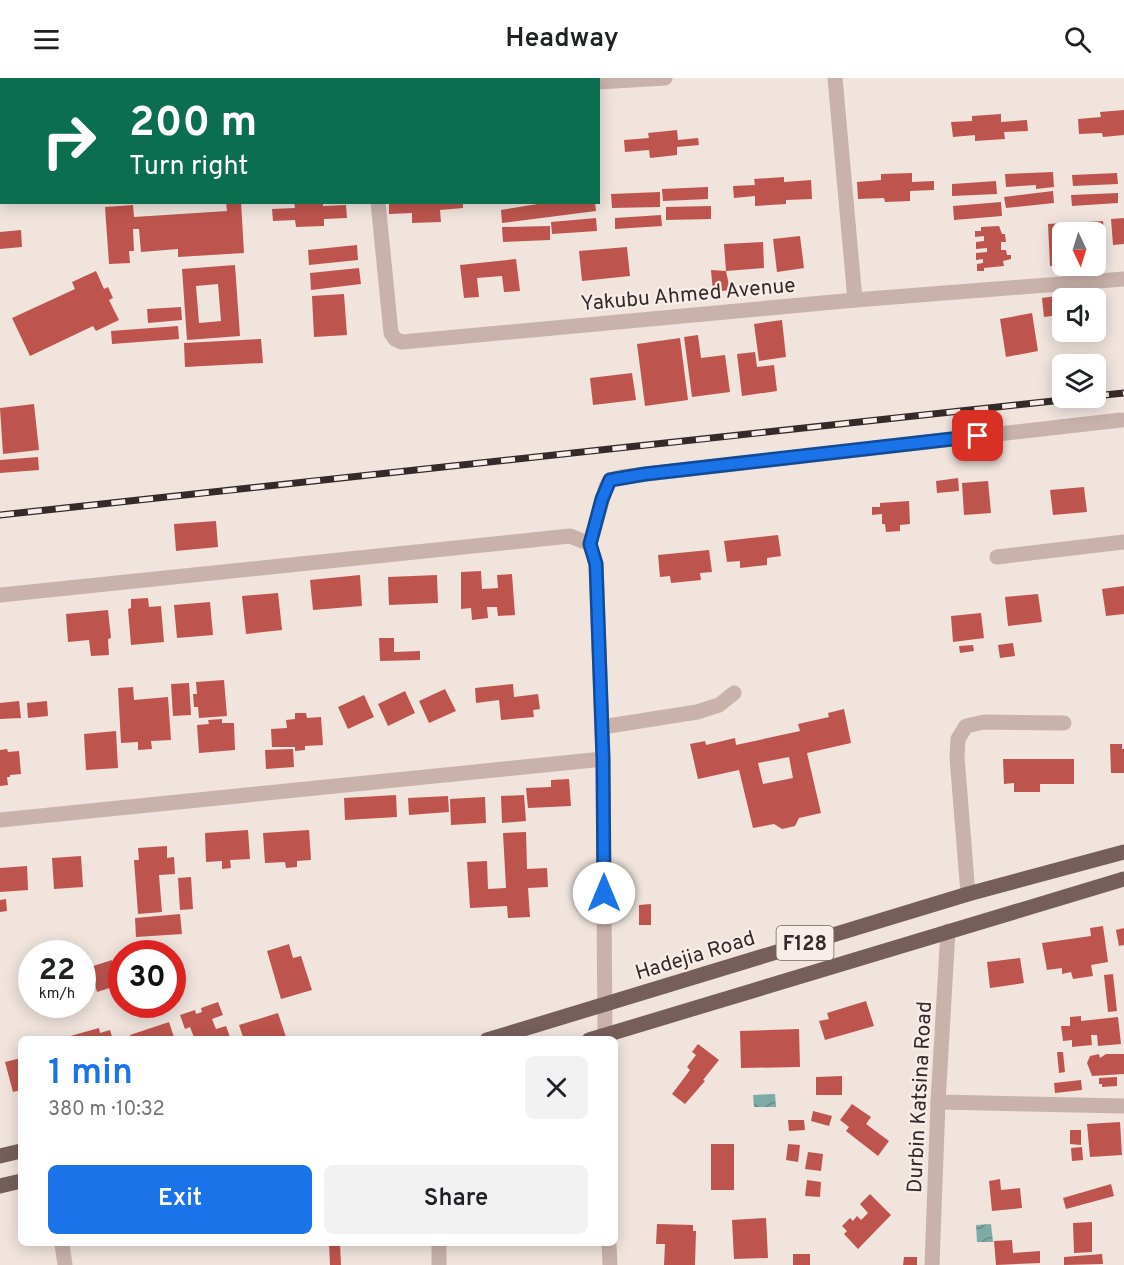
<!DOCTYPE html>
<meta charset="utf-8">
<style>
:root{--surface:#fff;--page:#f2f2f2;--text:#202124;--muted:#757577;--accent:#1a73e8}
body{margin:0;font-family:Overpass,sans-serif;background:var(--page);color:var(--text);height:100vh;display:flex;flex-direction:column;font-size:22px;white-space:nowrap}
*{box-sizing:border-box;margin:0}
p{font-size:20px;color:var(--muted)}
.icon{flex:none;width:33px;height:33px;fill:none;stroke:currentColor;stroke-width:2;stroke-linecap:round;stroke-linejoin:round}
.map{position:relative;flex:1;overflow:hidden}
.side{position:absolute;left:18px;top:958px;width:600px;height:210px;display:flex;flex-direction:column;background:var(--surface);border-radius:9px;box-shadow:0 3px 15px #0003}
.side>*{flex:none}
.banner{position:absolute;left:0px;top:0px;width:600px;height:126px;box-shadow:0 3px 15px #0003;background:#0b6e4f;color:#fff;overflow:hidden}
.needle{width:39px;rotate:176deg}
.fabs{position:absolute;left:1052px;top:144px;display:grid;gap:12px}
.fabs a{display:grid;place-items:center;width:54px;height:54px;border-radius:9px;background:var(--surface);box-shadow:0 3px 15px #0003;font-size:30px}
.speed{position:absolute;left:18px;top:862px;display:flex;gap:12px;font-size:30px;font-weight:700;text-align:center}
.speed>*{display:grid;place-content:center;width:78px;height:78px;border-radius:50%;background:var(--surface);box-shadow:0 3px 15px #0003;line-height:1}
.speed small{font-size:15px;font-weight:400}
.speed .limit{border:9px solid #d22;background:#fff;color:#111}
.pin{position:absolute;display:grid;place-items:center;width:51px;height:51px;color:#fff;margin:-26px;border-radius:12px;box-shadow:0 3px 9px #0006}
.me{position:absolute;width:66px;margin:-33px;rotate:0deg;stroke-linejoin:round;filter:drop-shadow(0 0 4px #0008)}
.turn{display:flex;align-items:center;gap:21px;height:126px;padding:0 30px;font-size:27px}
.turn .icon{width:78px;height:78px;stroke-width:2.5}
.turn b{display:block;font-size:42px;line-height:51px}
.round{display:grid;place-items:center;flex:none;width:63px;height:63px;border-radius:9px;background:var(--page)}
.summary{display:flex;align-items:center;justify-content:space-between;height:102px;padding:0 30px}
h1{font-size:36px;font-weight:600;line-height:45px;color:var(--accent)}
.action{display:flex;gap:12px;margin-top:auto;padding:12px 30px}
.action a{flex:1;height:69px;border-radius:9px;background:var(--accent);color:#fff;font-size:24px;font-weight:600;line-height:69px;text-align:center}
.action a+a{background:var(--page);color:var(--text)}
header{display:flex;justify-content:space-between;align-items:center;height:78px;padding:0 30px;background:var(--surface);font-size:27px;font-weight:600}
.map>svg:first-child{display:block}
.water{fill:url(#water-waves)}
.building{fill:#bd554e;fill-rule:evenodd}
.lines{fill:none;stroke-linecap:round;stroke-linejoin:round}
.minor{stroke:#c8b2aa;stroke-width:15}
.tertiary{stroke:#c8b2aa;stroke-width:15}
.primary{stroke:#765f5b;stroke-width:15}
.rail-casing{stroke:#352a29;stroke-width:7}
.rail{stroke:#f8eee9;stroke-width:4.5;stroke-dasharray:14;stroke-linecap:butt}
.route-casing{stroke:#114b97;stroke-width:15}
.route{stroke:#1a73e8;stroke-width:10}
.labels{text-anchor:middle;stroke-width:4.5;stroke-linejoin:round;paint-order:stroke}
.shield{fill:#f8eee9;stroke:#706563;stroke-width:1.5}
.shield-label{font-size:20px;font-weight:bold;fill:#352a29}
.street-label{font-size:21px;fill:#352a29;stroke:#f8eee9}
</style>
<header><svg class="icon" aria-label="menu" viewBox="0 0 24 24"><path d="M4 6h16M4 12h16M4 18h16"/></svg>Headway<svg class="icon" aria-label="search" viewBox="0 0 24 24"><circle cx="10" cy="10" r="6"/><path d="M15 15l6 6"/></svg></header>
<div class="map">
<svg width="1124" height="1187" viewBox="0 0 1124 1187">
<defs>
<pattern id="water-waves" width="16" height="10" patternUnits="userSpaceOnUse" patternTransform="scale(1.5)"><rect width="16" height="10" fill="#7eaba5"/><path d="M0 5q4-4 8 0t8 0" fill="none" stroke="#688b86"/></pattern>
</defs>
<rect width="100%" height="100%" fill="#f0e4dd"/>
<!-- water -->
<g class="water">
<polygon points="775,1016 776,1029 754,1029 753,1017"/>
<polygon points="991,1146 993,1164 977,1164 976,1147"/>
</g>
<!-- building -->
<g class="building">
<polygon points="1124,32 1124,57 1103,59 1102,55 1079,56 1078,41 1101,39 1100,34"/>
<polygon points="1001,36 1001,44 1027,42 1028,53 1004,54 1005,61 975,63 975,57 953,59 951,44 972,43 972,38"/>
<polygon points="677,52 678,62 698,60 699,67 677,69 677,77 650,80 649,72 625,74 624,62 649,60 648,55"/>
<polygon points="1053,94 1054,109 1036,111 1036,107 1006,109 1005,96"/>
<polygon points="912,95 912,104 934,103 934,112 910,113 910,123 885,124 884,120 858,121 857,104 881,102 881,96"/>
<polygon points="1117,95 1118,106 1073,108 1072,97"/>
<polygon points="784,99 784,104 811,102 812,121 786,122 786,126 755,128 755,118 734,120 733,108 755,107 754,101"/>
<polygon points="996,103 997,116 952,118 952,106"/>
<polygon points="708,109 708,121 663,123 662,111"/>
<polygon points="1053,113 1054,125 1006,130 1004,119"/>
<polygon points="660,114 660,129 612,130 611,116"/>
<polygon points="1118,115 1118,125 1072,128 1071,117"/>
<polygon points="226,124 241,124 244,175 178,179 178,171 141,174 139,151 133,151 134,173 129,173 130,185 109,186 105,129 133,127 134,139 227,133"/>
<polygon points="294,124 323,124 323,128 346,127 347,140 324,141 324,148 296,149 295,142 273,143 272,131 295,130"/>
<polygon points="389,124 463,124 463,130 440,132 441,144 412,145 412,135 389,136"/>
<polygon points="550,124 595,124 596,133 502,145 501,132"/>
<polygon points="1001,124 1002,138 954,142 953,128"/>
<polygon points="711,128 711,141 666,142 666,129"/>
<polygon points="661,137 662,148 615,151 615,140"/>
<polygon points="596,140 597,153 552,156 551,144"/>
<polygon points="1124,140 1124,166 1113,167 1111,141"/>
<polygon points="1103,143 1106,171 1096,172 1095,154 1089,154 1088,144"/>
<polygon points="1083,144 1084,154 1062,154 1062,188 1050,188 1048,146"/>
<polygon points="550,148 550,162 503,164 502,149"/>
<polygon points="999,148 1002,156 1005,156 1006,164 1001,164 1001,172 1006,172 1007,177 1011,177 1011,181 1003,183 1004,188 984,190 984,193 977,193 977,186 983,185 983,181 976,182 976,175 987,174 987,170 976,171 976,164 984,163 984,158 975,159 975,153 981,153 981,149"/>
<polygon points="21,152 22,169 0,171 0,154"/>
<polygon points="800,158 804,190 777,194 773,161"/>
<polygon points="763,164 764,190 726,193 724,166"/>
<polygon points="357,167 358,182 309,187 308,172"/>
<polygon points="627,169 630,198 582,203 579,173"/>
<polygon points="516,181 520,213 504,214 502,198 477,200 479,219 464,220 460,187"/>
<path d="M235,187L240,258L187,262L182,191ZM218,206L221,243L199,245L196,208Z"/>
<polygon points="359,190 361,206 311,212 310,195"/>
<polygon points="711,192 726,193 730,212 713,214"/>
<polygon points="96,193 104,211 108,209 113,220 109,222 119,242 96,253 93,248 30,278 12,240 75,211 72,204"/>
<polygon points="344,216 347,257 314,259 312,218"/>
<polygon points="1056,218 1059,237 1044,239 1042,220"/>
<polygon points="181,229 182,242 148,245 147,231"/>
<polygon points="1032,235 1038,273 1006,279 1000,241"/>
<polygon points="782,242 786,279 759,283 754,246"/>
<polygon points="178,248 179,261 112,266 111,253"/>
<polygon points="698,257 701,280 725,277 730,314 692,319 684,259"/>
<polygon points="680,260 688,322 645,328 637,266"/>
<polygon points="261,261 263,285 185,289 184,265"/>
<polygon points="755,274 757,289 774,287 777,313 742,318 737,276"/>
<polygon points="632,295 636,322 593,327 590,300"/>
<polygon points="34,326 39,372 3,376 0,330"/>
<polygon points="38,379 39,392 0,395 0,382"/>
<polygon points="958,400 959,413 937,415 936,403"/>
<polygon points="988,403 991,435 964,437 962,405"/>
<polygon points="1084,409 1087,434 1053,437 1050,412"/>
<polygon points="909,423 910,446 900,447 900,453 886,454 885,446 882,446 882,436 872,437 872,429 880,429 880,425"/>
<polygon points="216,443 218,469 176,473 174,446"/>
<polygon points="778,457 781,478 767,480 767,487 740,490 740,483 727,484 724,463"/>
<polygon points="709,472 712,494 700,495 701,502 671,505 670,498 660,499 658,477"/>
<polygon points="481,493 482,511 498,510 497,497 512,496 515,537 498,538 497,529 487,529 488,540 472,542 471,530 461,531 461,494"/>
<polygon points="360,497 362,528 313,532 310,502"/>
<polygon points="437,497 438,525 389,527 388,499"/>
<polygon points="1124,508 1124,536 1106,538 1102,511"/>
<polygon points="278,515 282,552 246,556 242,518"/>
<polygon points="1038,516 1042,544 1008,548 1005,519"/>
<polygon points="148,520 149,529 161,528 164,564 131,567 128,531 131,530 131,521"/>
<polygon points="210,524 213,557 177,560 174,527"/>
<polygon points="108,532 111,560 108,561 109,577 91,578 89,562 68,564 66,536"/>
<polygon points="981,535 984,560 953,564 951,538"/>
<polygon points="379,560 394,560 394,574 420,573 420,582 380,583"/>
<polygon points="1013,565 1015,578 1000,580 998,567"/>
<polygon points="973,567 974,573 960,575 959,568"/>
<polygon points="224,602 227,638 199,640 198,629 194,629 193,616 197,616 196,604"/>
<polygon points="189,605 191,637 173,638 171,606"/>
<polygon points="513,606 514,619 538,616 540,631 533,632 534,639 501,642 499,622 476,625 475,610"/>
<polygon points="133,609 134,622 168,619 171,662 151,663 152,671 138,672 138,664 121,665 118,610"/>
<polygon points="445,611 456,633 429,645 419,623"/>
<polygon points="405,613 415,635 388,648 378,626"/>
<polygon points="364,617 374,639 348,651 338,629"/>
<polygon points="19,623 21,640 0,641 0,625"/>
<polygon points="47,623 48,638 28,640 27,625"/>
<path d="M844,631L851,665L807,675L821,735L799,740L795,748L782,751L774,746L753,750L739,692L698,701L690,666L705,663L706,667L735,660L736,667L800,653L798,646L829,639L828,635ZM789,679L793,700L763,706L758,685Z"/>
<polygon points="295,635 306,635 307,640 321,639 323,667 305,668 305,672 295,673 295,669 272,669 271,651 287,650 286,642 295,641"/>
<polygon points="222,641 222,645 234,645 235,672 199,675 197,647 209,646 208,642"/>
<polygon points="116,653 118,690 86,692 84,656"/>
<polygon points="1110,666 1122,666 1122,671 1124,671 1124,695 1111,695"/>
<polygon points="7,671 8,674 19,673 21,696 10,697 10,699 7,699 8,707 0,708 0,672"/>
<polygon points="293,671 294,689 266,691 265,672"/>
<polygon points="1003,681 1074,681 1074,706 1040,706 1040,714 1014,714 1014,705 1004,706"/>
<polygon points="569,701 571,728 528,730 526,710 551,709 551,702"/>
<polygon points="396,717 397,739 345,742 344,720"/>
<polygon points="524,717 526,743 502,745 501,718"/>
<polygon points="448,718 449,734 409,737 408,720"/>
<polygon points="485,719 486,745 451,747 450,721"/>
<polygon points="248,752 250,781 230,782 231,790 222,791 222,783 206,784 205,755"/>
<polygon points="309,752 311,782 297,783 297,789 286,790 285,784 265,785 263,755"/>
<polygon points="526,754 527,791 547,790 548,809 528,810 530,839 508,840 507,828 470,830 467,784 487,783 488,811 506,810 503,755"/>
<polygon points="167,768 167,780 174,779 175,796 159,797 162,834 138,836 134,782 139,782 138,770"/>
<polygon points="81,778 83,809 54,811 52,780"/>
<polygon points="27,788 28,812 0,814 0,790"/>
<polygon points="191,799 193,831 180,832 178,800"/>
<polygon points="6,821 7,833 0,834 0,822"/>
<polygon points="651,826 651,847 639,847 639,827"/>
<polygon points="180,836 182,856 136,859 135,840"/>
<polygon points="1103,848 1108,884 1091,887 1093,898 1073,901 1071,894 1062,896 1062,890 1047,892 1042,865 1091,858 1090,850"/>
<polygon points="1124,850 1124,867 1119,868 1116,852"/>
<polygon points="289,866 293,880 301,878 312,912 281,921 267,873"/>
<polygon points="1020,880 1024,905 990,910 987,884"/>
<polygon points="112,882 119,907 97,914 90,889"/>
<polygon points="1113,896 1117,933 1108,934 1104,897"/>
<polygon points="866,923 874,948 825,962 819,943 829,941 827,935"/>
<polygon points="218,924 223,937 212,941 216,951 226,948 231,962 195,962 190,949 185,951 180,937 195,932 196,936 202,934 201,930"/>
<polygon points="278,935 287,962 244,962 239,947"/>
<polygon points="1081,938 1081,943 1118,939 1121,966 1098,968 1097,957 1091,957 1092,967 1072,969 1072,962 1063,963 1061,948 1070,948 1070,939"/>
<polygon points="169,944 175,962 132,962 130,957"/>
<polygon points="99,950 100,955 110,952 113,962 56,962"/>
<polygon points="799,951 800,989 741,990 740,953"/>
<polygon points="698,966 719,982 703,1002 705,1003 685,1026 672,1016 690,992 687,989 696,977 692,974"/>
<polygon points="1057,974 1063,974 1065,994 1059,995"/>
<polygon points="1099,976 1100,980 1106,976 1124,976 1124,996 1092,998 1087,985 1090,978"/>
<polygon points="21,980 21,1012 13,1014 5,984"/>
<polygon points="842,998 842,1017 816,1017 816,999"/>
<polygon points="1117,999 1117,1008 1102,1009 1102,1006 1099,1006 1099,1000"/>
<polygon points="1081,1002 1082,1012 1055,1015 1054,1005"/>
<polygon points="852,1026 871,1039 866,1046 889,1063 878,1078 846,1053 849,1049 840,1042"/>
<polygon points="813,1033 832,1038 829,1048 811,1043"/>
<polygon points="788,1042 804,1042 805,1052 789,1053"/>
<polygon points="1120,1044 1122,1077 1090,1079 1087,1046"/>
<polygon points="1070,1052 1081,1052 1081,1067 1070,1066"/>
<rect x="711" y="1066" width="23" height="46"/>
<polygon points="788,1066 800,1067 798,1084 786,1082"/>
<polygon points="1082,1069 1083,1082 1072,1083 1071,1070"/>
<polygon points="808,1074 823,1076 821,1093 805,1091"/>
<polygon points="1000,1101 1001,1112 1020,1110 1022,1130 992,1133 989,1103"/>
<polygon points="807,1102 821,1104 820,1119 805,1118"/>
<polygon points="1111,1106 1114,1118 1066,1131 1063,1120"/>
<polygon points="870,1116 891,1137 858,1171 844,1156 847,1153 842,1148 850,1140 853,1143 857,1138 861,1142 868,1135 860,1126"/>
<polygon points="766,1140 768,1180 734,1181 732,1142"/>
<polygon points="1092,1144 1092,1174 1074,1175 1073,1145"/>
<polygon points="657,1146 693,1147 693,1153 696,1153 695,1187 664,1187 665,1166 656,1166"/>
<polygon points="1012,1162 1013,1175 1040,1173 1040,1185 996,1187 994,1163"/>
<polygon points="329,1166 340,1166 341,1187 330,1187"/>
<rect x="793" y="1176" width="17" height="11"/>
<polygon points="1102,1176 1103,1186 1064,1187 1064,1179"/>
<polygon points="904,1179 917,1179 917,1187 903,1187"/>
</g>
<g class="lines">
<!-- minor -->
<g class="minor">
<polyline points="364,0 364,2"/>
<polyline points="835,0 855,222"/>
<polyline points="378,124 391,255 395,261 402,264 855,222 1124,201"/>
<polyline points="590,466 606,409 610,402 621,399 1121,342"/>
<polyline points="997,479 1124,464"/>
<polyline points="0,517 570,458 590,466 596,486 603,681 605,962"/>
<polyline points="602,649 697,634 719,627 734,615"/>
<polyline points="0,742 603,681"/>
<polyline points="968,816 957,679 958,661 966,648 984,644 1064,645"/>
<polyline points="938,1024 1124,1028"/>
<polyline points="62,1166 65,1187"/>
<polyline points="439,1166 439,1187"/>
<polyline points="609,1166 610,1187"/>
<polyline points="932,1187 938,1024 948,853"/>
</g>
<!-- tertiary -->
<g class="tertiary">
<polyline points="598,4 665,0"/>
<polyline points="0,40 2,39"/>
</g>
<!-- primary -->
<g class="primary">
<polyline points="487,962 968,816 1124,774"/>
<polyline points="589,962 1124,801"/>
<polyline points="0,1078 21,1073"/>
<polyline points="0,1108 21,1103"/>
</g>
<!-- rail casing -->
<g class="rail-casing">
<g id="rail">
<polyline points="1095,318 1124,315"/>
<polyline points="0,437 1081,320"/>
</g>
</g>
<!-- rail -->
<use href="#rail" class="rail"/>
</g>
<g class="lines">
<!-- route casing -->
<g class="route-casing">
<polyline id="route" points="604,815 603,681 596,486 590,466 602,421 610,402 645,396 978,358"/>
</g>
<!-- route -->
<use href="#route" class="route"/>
</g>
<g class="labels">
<!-- shield labels -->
<rect class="shield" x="776.5" y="848" width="57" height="34" rx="4.5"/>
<g class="shield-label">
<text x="805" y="872">F128</text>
</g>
<!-- street labels -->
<g class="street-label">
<text transform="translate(688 216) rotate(-5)" y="7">Yakubu Ahmed Avenue</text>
<text transform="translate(695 877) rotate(-17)" y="7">Hadejia Road</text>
<text transform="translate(919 1019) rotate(-87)" y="7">Durbin Katsina Road</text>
</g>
</g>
</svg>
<div class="fabs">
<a><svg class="needle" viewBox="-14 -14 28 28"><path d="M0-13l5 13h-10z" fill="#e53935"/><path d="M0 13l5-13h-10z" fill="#757577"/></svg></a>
<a><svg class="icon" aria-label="sound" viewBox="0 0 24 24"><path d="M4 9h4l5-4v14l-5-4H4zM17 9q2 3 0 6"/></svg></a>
<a><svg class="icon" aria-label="layers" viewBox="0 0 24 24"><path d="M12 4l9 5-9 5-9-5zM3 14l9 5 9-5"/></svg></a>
</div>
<div class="speed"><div>22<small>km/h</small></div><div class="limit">30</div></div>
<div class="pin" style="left:978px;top:358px;background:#d93025"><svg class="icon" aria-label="arrive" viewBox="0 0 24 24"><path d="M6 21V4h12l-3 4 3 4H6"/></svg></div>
<svg class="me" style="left:604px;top:815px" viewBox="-20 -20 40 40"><circle r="19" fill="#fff"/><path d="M0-13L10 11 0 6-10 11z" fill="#1a73e8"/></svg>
<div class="banner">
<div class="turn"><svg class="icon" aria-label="right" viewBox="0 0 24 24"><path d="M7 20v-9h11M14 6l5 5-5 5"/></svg><div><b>200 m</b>Turn right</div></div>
</div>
<section class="side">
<div class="summary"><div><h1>1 min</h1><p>380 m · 10:32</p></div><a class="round"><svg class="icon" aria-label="close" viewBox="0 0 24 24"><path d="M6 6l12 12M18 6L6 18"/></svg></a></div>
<div class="action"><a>Exit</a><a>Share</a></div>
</section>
</div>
